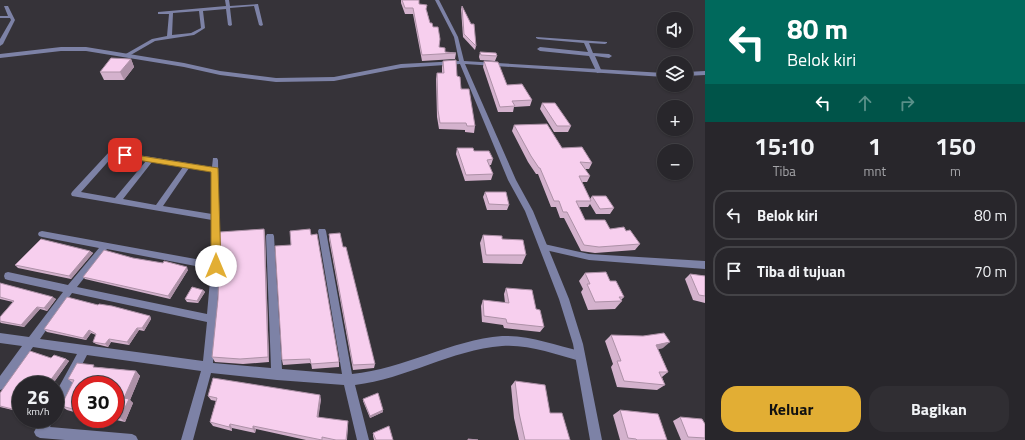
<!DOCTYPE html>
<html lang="id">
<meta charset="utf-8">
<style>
:root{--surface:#28262b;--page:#302e33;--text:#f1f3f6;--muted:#a5a5a9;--line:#444347;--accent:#e2ae34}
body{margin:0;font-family:"Titillium Web",sans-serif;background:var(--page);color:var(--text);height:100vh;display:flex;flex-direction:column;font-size:15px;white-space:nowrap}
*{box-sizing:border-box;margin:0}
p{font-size:13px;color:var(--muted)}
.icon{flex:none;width:22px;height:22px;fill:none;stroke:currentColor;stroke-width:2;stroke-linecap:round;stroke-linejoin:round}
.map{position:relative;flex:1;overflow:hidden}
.side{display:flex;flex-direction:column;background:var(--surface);width:320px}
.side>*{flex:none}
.guide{background:#00695c;color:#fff;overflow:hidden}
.tools{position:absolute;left:657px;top:12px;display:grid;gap:8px}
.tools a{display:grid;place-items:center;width:36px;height:36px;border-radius:50%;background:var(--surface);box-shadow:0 1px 3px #0004,0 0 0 1px var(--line);font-size:20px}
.speed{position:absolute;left:12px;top:376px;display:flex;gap:8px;font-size:20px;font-weight:700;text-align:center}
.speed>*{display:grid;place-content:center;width:52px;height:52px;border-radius:50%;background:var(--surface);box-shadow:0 1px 3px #0004,0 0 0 1px var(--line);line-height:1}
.speed small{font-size:10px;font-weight:400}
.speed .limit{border:6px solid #d22;background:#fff;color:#111}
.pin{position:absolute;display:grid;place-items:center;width:34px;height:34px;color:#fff;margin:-17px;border-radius:8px;box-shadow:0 2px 6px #0006}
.me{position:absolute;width:44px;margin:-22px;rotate:0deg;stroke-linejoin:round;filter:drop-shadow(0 0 3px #0008)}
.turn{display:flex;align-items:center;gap:14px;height:84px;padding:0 16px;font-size:18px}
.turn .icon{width:52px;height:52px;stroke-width:2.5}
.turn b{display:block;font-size:28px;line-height:34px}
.lanes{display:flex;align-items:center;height:38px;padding:0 16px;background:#0003;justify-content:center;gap:20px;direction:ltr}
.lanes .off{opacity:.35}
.eta{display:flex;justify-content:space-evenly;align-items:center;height:68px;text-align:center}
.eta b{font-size:24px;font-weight:700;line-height:28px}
.primary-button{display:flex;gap:8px;margin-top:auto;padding:8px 16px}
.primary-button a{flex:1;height:46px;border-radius:16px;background:var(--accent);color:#111;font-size:16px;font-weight:700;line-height:46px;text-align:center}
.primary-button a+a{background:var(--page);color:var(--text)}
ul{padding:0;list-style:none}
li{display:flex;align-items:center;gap:12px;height:50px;margin:0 8px 6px;padding:0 8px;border:2px solid var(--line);border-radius:16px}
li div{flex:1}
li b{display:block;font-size:15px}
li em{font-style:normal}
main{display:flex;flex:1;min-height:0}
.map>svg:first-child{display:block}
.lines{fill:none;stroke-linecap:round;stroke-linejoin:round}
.minor{fill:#7d82a6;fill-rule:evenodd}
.tertiary{fill:#7d82a6;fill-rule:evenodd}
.wall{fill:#d4b2cd}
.shaded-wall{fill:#ad91a7}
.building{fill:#f7cfee;stroke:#ad91a7}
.route{fill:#e2ae34;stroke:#937122}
</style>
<main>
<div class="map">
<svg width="705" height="440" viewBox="0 0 705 440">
<rect width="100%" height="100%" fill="#363339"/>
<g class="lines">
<!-- minor -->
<g class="minor">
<path d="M225,0H229L230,6L258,4L263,25L261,26L259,25L254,6L230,8L232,25L230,26L228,25L226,9L203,11L205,28L194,35L155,41L129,56L124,55L152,39L167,36L169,14H158V12L226,6ZM199,11L201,28L191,33L172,35L173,13Z"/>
<polygon points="4,6 8,6 15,20 3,44 0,46 0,39 11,20 10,18 0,18 0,16 8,16"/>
<polygon points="536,37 607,42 607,43 605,44 589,43 593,53 609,54 612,56 609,58 595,56 602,72 597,73 589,56 540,51 537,49 540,47 588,52 584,43 538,39 536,38"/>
<path d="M110,151L151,157L212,167L213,158H217L218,160L220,266L213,363L271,368L266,236L267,234H273L274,236L282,369L342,374L318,231L319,229H325L326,231L352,374C404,369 451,340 502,336C529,335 555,345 580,351L584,353L585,356L584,359L580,361C555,354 528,344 502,346C451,350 406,379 355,385L369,440H357L344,385L277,380L211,373L193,440H181L201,371L87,355L59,409L55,411V394L77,354L33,347L4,389L0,390V376L22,346L0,343V333L29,337L63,292L8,280L5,279L4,276L5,273L8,272L68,285L99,248L42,237L39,236L38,234L39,232L42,231L212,262V220L72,196L71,194L72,192ZM114,155L146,161L115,198L81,192ZM152,162L183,167L156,205L123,199ZM189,168L212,172V214L163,206ZM107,249L211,269L207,314L77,287ZM72,293L207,322L203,361L40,339Z"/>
<polygon points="544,244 589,254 705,261 705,269 589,260 541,249 540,247 541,245"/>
<polygon points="41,419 54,419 50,427 132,434 136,436 138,440 65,440 40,438 36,436 34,432"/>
</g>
<!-- tertiary -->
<g class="tertiary">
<polygon points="435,0 439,0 458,37 464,61 664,73 664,77 465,64 516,180 533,211 569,299 583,344 602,440 590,440 573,344 559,299 525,211 508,180 460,64 401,68 334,81 276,82 220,75 184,67 86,51 61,51 0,58 0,54 61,47 86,47 184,63 220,71 276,78 334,77 401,64 459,61 454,37"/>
<polygon points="705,71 705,75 686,76 686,72"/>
</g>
</g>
<!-- wall -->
<g class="wall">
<polygon points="401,0 419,0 419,4 427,11 430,23 439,47 445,52 456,53 455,59 422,61 413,14 405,14 401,3"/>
<polygon points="462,6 476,46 475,50 463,37 461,9"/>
<polygon points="480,52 497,56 495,61 480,60 479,57"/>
<polygon points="131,59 134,67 124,80 104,80 100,72"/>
<polygon points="443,61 457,76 475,126 474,133 465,132 465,130 439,129 437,117 436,79 437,73 442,73 442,67"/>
<polygon points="484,61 507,85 532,100 530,106 514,107 513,112 498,112 483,67"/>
<polygon points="542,103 571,126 568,132 554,132 540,109"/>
<polygon points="514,125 592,163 589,169 585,169 590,176 587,182 582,182 590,199 592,196 614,208 610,214 596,214 590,204 588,207 579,207 585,220 610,229 626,231 640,244 635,250 595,253 581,251 564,218 560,218 556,207 551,207 538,174 536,174 528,162 512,131"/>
<polygon points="457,148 474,151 493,159 491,165 489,165 493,174 491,180 465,181 456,154"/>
<polygon points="485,192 509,205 507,210 487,210 483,197"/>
<polygon points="264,229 265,235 269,362 243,364 215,362 212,357"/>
<polygon points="329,234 343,247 375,364 374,368 353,370 329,239"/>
<polygon points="311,235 339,362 339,367 312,369 311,363 283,365 282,360 291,245"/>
<polygon points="483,235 502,239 526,255 522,264 483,263 480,243"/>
<polygon points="90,251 93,253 71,279 18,268 15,265"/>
<polygon points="188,270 170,299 85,279 83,277"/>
<polygon points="585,273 610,281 624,297 621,300 622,301 615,309 588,310 581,292 583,289 579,281"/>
<polygon points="690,274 705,276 705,303 693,300 685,279"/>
<polygon points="0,283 56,299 47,311 40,309 24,327 1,323 0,322 0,317 13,302 0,299"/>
<polygon points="506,288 536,309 544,327 540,332 504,328 503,325 482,322 481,306 483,300 505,303 504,294"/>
<polygon points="203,290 205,292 198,303 187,302 185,299"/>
<polygon points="98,305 150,316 151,319 144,331 139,330 129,345 111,342 108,347 96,344 93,342 96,335 91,333 86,340 47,332 44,329"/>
<polygon points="611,335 663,348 658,349 668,372 662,377 665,385 657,390 617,387 611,367 613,364 605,341"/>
<polygon points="51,358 66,359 69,361 52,385 21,385 21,412 0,407 0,393"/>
<polygon points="96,367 136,371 140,376 130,400 133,403 125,422 112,419 115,419 115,385 81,385 81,414 67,410 61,406 73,383 68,379"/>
<polygon points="515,381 550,413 570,440 519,440 514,418 511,386"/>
<polygon points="208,396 321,399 318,417 348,425 347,440 306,440 256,429 255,433 232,428 232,431 213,426 210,422 216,401 211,400"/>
<polygon points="363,399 383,412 370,418 363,401"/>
<polygon points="620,410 667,440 620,440 613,415"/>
<polygon points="680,417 705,424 705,440 681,440 673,421"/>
<polygon points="373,433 393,440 374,440 373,436"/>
</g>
<!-- shaded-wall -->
<g class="shaded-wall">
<polygon points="131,59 134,67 124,80 120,72"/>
<polygon points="264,229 265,235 269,362 268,357"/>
<polygon points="90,251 93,253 71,279 69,276"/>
<polygon points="187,267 188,270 170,299 168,296"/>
<polygon points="203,290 205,292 198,303 197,301"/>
<polygon points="53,297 56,299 47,311 44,308"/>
<polygon points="37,307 40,309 24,327 21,325"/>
<polygon points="150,316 151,319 144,331 142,328"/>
<polygon points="137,328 139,330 129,345 127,342"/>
<polygon points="89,330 91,333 86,340 83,338"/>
<polygon points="109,339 111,342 108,347 105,344"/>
<polygon points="670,342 663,348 649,351 656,345"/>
<polygon points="66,359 69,361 52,385 47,385"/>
<polygon points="136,371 140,376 130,400 133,403 125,422 120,418 124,398"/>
<polygon points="320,395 321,399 318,421 317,417"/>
<polygon points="383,410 383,412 370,418 370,416"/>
<polygon points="230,424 232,428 232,431 229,427"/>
<polygon points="253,426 256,429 255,433 253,429"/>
</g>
<!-- building -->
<g class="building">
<polygon points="402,0 419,0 419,4 427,5 426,9 430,23 432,23 433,27 438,27 440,39 439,47 445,48 445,52 456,53 422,55 413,8 405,8"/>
<polygon points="462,6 471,24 474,24 476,46 464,34"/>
<polygon points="480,52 496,53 497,56 481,55"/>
<polygon points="111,58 131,59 120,72 100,72"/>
<polygon points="456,60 457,76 460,77 461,89 469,89 475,126 467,126 466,123 440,123 438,110 437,73 444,73 443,61"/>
<polygon points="484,61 498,62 507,85 522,84 532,100 512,101 515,106 500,107"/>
<polygon points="542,103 555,103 571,126 557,126"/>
<polygon points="547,124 562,148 582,147 592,163 580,162 590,176 579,176 591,201 576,201 585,220 605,220 610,229 624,227 626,231 630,230 640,244 599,247 584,245 567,212 563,212 559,201 554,201 540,168 539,168 531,156 514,125"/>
<polygon points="457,148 473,148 474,151 489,151 493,159 487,160 493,174 466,175"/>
<polygon points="485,192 506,192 509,205 489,204"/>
<polygon points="592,196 606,196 614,208 600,209"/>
<polygon points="264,229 268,357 240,359 212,357 218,299 220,232"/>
<polygon points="310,229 311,235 317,234 339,362 311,364 310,359 282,360 275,246 291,245 290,231"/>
<polygon points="340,233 343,247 346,247 375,364 353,365 329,234"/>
<polygon points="483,235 502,236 502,239 523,240 526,255 486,255"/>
<polygon points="41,239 90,251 69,276 15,265"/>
<polygon points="104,250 133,258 163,263 164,261 187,267 168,296 83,277"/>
<polygon points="606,272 610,281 616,281 624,297 619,297 622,301 595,302 587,284 590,284 585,273"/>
<polygon points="690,274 705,276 705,296 699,295"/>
<polygon points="0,283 53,297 44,308 37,307 21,325 0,321 0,317 14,301 0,297"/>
<polygon points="192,287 203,290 197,301 185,299"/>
<polygon points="506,288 532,290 536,309 540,310 544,327 507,323 506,319 484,316 483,300 509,303"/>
<polygon points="67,297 98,305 99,304 112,306 150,316 142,328 137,328 127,342 109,339 105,344 93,342 96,334 89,330 83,338 44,329"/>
<polygon points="664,333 670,342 656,345 668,372 659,372 665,385 624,381 617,361 621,361 611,335 643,336"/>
<polygon points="30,351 51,358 54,355 66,359 47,385 21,385 21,411 0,406 0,393"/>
<polygon points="77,363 94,365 93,367 136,371 124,398 129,399 120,418 115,417 115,385 81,385 81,411 61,406 74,380 68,379"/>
<polygon points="213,378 320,395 317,417 348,421 346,440 336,440 322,437 322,440 253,426 253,429 230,424 229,427 210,422 217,398 208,396"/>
<polygon points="515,381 545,385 550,413 562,413 570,440 525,440 519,413"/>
<polygon points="378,393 383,410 370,416 363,399"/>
<polygon points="620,410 658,414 667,440 637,440 636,439 628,438"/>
<polygon points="680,417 702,419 705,424 705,438 688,437"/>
<polygon points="389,426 393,440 376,440 373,433"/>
<polygon points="468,439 478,440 468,440"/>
</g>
<!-- route -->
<polygon class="route" points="122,153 218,168 221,266 219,268 212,268 211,266 211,172 125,158 121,155"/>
</svg>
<div class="tools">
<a><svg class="icon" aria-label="sound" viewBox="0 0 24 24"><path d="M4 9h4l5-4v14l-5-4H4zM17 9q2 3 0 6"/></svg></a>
<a><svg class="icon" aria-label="layers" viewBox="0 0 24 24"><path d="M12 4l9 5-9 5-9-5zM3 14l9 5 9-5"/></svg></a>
<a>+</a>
<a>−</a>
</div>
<div class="speed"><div>26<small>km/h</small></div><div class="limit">30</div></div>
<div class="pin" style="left:125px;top:155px;background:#d93025"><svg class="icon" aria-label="arrive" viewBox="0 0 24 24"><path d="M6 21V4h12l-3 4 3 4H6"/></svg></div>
<svg class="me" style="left:216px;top:266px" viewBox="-20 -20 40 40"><circle r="19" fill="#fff"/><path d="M0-13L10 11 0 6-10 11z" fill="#e2ae34"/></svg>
</div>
<section class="side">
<div class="guide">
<div class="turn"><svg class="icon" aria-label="left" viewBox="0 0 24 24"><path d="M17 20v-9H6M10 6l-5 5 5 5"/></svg><div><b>80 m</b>Belok kiri</div></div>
<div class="lanes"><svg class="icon" aria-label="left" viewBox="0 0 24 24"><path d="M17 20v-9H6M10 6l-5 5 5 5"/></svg><svg class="icon off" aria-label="ahead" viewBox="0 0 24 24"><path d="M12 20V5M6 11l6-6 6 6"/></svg><svg class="icon off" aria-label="right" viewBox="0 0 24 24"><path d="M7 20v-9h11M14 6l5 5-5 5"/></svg></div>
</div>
<div class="eta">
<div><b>15:10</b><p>Tiba</p></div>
<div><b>1</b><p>mnt</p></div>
<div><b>150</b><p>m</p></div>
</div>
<ul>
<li><svg class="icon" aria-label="left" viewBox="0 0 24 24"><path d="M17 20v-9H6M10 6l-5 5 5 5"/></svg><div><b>Belok kiri</b></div><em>80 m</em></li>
<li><svg class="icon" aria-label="arrive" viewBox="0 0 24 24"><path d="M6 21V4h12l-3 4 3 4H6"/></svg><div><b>Tiba di tujuan</b></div><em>70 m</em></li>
</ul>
<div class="primary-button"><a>Keluar</a><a>Bagikan</a></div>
</section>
</main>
